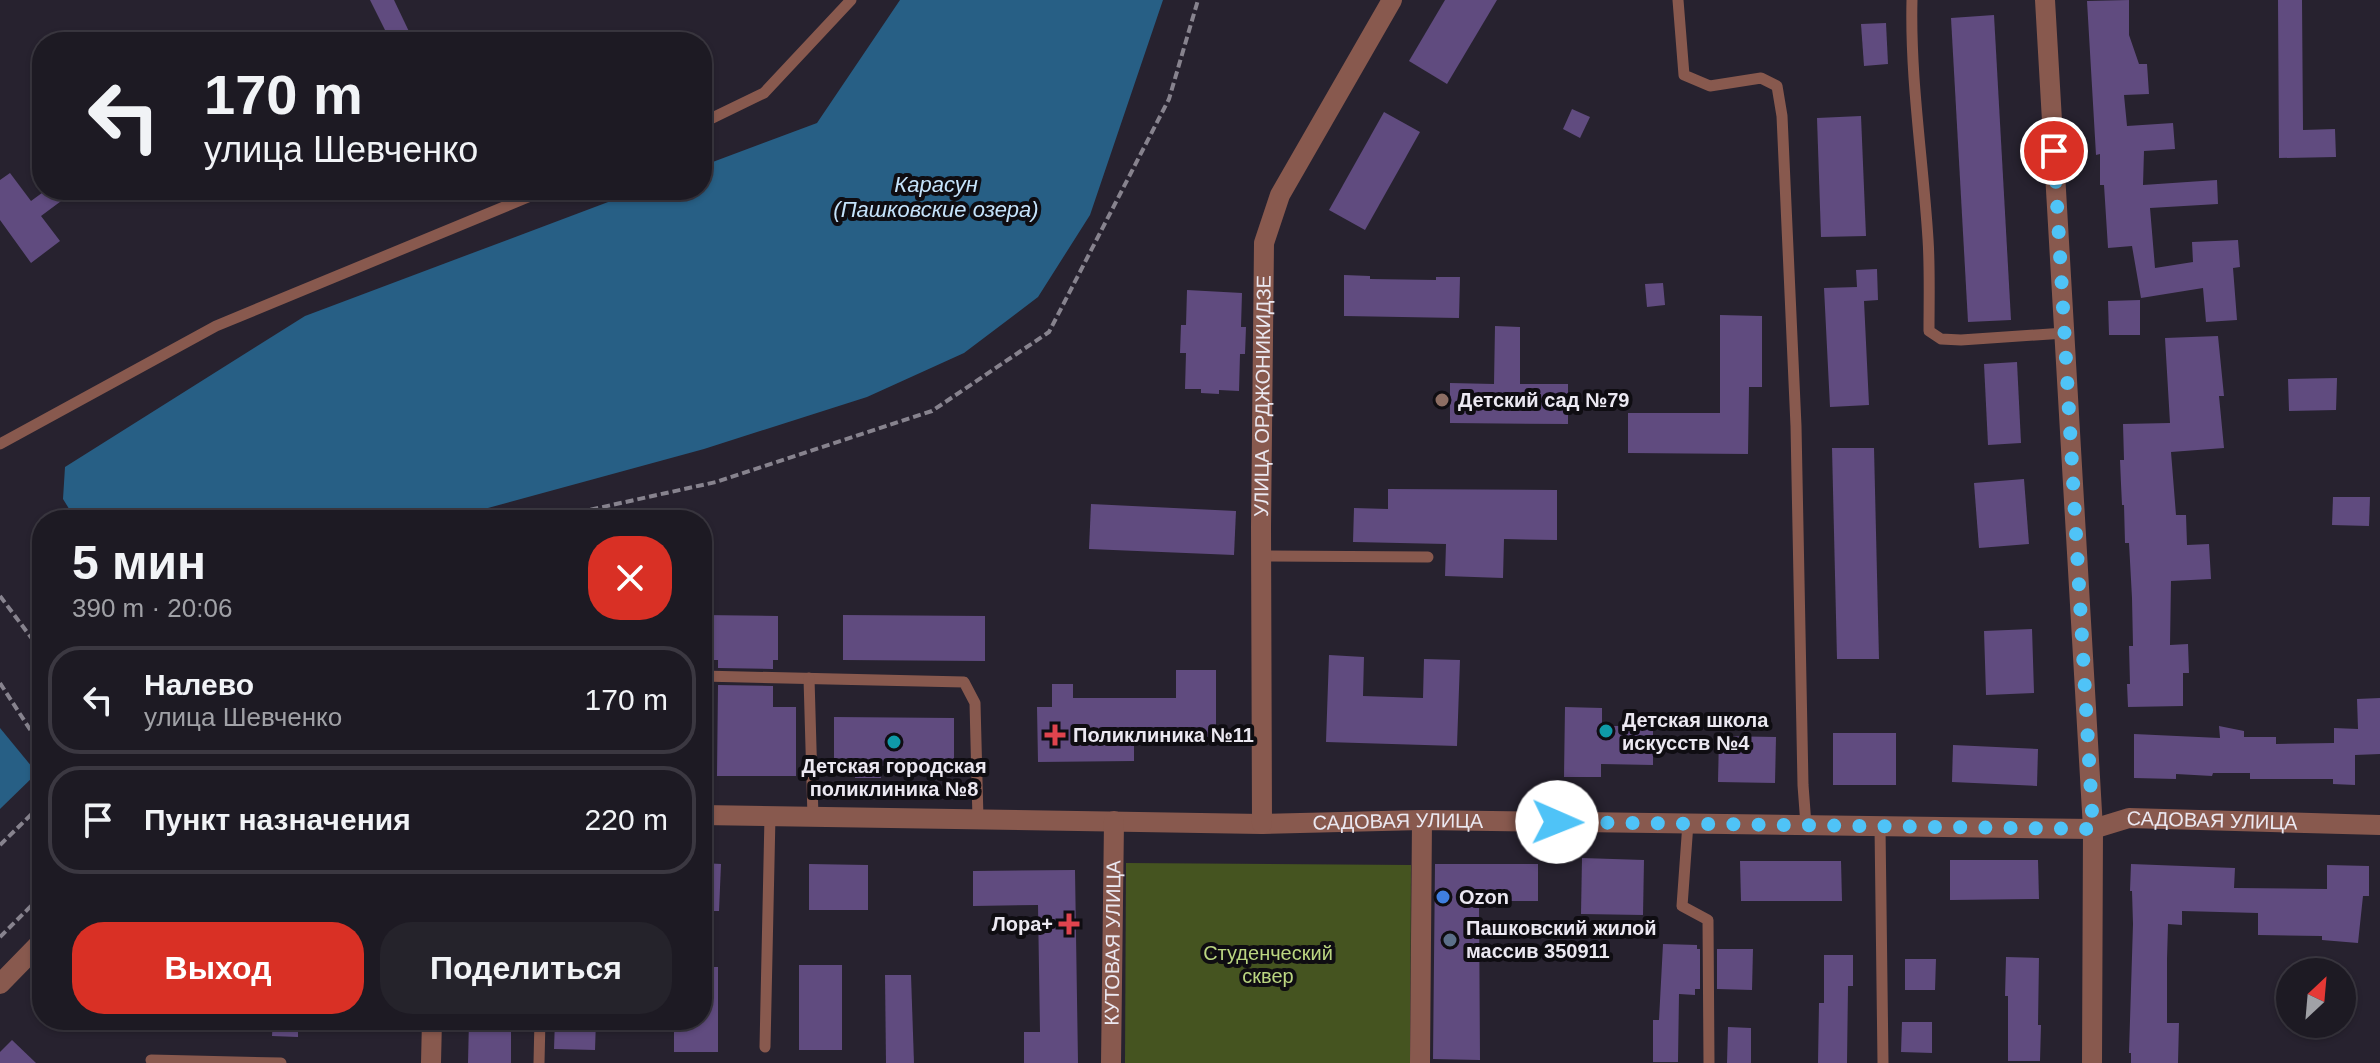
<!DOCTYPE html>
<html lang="ru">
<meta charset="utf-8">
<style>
:root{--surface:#1d1a23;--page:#25232b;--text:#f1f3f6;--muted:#a0a1a6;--line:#3b3841;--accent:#d93025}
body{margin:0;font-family:Arial,sans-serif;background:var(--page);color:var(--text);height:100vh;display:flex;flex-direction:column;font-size:30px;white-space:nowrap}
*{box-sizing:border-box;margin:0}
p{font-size:26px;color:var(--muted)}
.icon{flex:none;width:44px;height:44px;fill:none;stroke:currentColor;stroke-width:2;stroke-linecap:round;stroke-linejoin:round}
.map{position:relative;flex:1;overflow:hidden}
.details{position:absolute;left:32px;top:510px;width:680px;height:520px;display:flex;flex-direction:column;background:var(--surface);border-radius:32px;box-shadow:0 2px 6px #0004,0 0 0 2px var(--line)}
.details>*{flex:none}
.hud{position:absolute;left:32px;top:32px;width:680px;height:168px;border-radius:32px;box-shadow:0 2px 6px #0004,0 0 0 2px var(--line);background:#1d1a23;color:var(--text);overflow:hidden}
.needle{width:52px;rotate:26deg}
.fabs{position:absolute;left:2276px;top:958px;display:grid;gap:16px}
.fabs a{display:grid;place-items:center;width:80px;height:80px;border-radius:50%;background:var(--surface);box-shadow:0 2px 6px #0004,0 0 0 2px var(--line);font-size:40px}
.pin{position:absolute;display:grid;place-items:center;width:68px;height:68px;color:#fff;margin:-34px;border:4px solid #fff;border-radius:50%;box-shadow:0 2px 8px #0007}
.me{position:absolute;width:88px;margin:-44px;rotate:91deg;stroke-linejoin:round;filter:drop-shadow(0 0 6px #0008)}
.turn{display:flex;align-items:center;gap:28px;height:168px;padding:0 40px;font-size:36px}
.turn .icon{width:104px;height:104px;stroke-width:2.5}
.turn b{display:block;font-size:56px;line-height:68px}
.round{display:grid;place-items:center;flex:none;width:84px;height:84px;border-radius:32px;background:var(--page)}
.head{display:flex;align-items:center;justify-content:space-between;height:136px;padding:0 40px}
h1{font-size:48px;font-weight:600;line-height:60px}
.cta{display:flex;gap:16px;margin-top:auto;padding:16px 40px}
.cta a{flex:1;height:92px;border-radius:32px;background:var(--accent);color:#fff;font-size:32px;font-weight:600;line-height:92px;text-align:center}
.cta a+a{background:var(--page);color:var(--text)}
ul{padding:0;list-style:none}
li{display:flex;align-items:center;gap:24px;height:108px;margin:0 16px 12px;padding:0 24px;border:4px solid var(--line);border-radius:32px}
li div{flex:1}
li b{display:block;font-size:30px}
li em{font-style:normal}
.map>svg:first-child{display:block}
.green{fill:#455420}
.water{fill:#275f85}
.building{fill:#604b7f}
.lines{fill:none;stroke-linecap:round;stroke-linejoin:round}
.path{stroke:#87838e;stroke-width:4;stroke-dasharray:8 4;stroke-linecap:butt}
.service{stroke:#88594e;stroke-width:11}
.minor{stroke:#88594e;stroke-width:20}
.route{stroke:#4fc3f7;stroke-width:14;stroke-dasharray:0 25.2}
.education-dot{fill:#8d6e63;stroke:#0f0d12;stroke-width:3}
.culture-dot{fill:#0f9aa8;stroke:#0f0d12;stroke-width:3}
.health-dot{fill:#e0444e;stroke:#0f0d12;stroke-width:3}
.shop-dot{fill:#3f7fe0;stroke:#0f0d12;stroke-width:3}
.service-dot{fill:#5c6f8a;stroke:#0f0d12;stroke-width:3}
.labels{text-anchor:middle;stroke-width:8;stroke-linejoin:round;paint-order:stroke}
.street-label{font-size:20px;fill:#ebe8f1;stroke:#0f0d12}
.poi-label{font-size:20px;font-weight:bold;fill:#ebe8f1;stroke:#0f0d12;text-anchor:start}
.park-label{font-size:20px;fill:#bbd681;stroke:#0f0d12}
.water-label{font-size:22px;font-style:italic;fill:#c5e3fb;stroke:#0f0d12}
</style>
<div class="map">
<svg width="2380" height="1063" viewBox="0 0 2380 1063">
<rect width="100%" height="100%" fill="#27222f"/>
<!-- green -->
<polygon class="green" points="1126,863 1411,865 1410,1063 1125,1063"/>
<!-- water -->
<g class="water">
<polygon points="900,0 1163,0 1090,215 1038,297 964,353 867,397 704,449 444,520 76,520 63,499 65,467 305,316 640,190 702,190 702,166 817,123"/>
<polygon points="0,728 37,773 0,809"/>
</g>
<!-- building -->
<g class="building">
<polygon points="370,0 394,0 414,42 391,42"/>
<polygon points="1445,0 1497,0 1447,84 1409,61"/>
<polygon points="2129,0 2129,35 2139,64 2147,64 2149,94 2124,95 2127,126 2173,123 2175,149 2144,151 2143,185 2217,180 2218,204 2150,208 2155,268 2193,262 2192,242 2238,240 2240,267 2233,268 2237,320 2206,322 2203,288 2141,298 2132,246 2108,248 2104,185 2100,185 2100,154 2096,155 2087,1"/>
<polygon points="2278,0 2302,0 2303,130 2335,129 2336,157 2279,158"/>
<polygon points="1994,15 2011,320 1968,322 1951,18"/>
<polygon points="1886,23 1888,64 1864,66 1861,24"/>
<polygon points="1572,109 1590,117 1580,138 1563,129"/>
<polygon points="1384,112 1420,132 1365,230 1329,210"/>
<polygon points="1861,116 1866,236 1821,237 1817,118"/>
<polygon points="10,173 31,201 46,190 76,190 41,216 60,241 31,263 0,220 0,180"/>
<polygon points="1877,269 1878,300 1864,301 1869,405 1830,407 1824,288 1857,287 1856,270"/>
<polygon points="1344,275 1370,276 1370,279 1436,280 1436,277 1460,277 1459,318 1344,316"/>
<polygon points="1663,283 1665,305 1647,307 1645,284"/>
<polygon points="1187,290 1242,293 1241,327 1246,327 1245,354 1240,354 1239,391 1219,390 1219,394 1201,393 1201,389 1185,389 1186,353 1180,353 1181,325 1186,325"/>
<polygon points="2140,300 2140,335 2109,335 2108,301"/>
<polygon points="1720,315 1762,316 1762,387 1749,387 1748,454 1628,453 1628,413 1720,413"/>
<polygon points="1495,326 1520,327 1520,384 1568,384 1568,424 1450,423 1450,383 1494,384"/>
<polygon points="2218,336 2224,396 2219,396 2224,448 2171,452 2176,515 2186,515 2187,545 2209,544 2211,579 2171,581 2170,645 2188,644 2189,673 2183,673 2183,706 2128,707 2127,684 2130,684 2129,646 2133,646 2132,598 2129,543 2125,543 2124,505 2122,505 2121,484 2120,460 2124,460 2123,424 2170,423 2165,338"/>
<polygon points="2017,362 2021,443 1988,445 1984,364"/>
<polygon points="2337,378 2336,410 2289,411 2288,379"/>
<polygon points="1832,448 1874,448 1879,659 1837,659"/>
<polygon points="2024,479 2029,544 1979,548 1974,483"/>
<polygon points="1388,489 1557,490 1557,540 1504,539 1503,578 1445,576 1446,544 1353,542 1354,508 1388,509"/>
<polygon points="2333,497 2370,497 2369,526 2332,525"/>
<polygon points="1091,504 1236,511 1234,555 1089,549"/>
<polygon points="702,615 778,616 778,660 773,660 773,669 718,668 718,660 702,660"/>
<polygon points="843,615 985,616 985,661 843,660"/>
<polygon points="2032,629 2034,693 1986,695 1984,631"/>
<polygon points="1329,655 1364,657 1363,696 1423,698 1424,659 1460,660 1457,746 1326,742"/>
<polygon points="1176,670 1216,670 1216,744 1134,743 1134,761 1038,762 1037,707 1052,707 1052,684 1073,684 1073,698 1176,698"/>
<polygon points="718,685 773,686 773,707 796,707 796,776 717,776"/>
<polygon points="2380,698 2380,754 2355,755 2355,785 2333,784 2333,779 2250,779 2250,773 2213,773 2212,776 2176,774 2176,779 2134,778 2134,734 2220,738 2219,726 2244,731 2244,737 2276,737 2276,744 2334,743 2334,728 2358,729 2357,699"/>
<polygon points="1565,707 1602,708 1602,726 1653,726 1653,765 1601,764 1601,777 1564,777"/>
<polygon points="834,717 954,718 954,767 880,766 881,778 855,778 855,766 834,766"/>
<rect x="1833" y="733" width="63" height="52"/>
<polygon points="1719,736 1776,737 1775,783 1718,782"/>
<polygon points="1953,745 2038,749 2037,786 1952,782"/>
<polygon points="1582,858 1644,860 1643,915 1581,914"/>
<polygon points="1950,860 2038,860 2039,899 1950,900"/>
<polygon points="1740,861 1841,861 1842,901 1741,901"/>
<polygon points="702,863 721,864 719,911 702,911"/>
<polygon points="809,864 868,865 868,910 809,910"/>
<polygon points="1435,864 1538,864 1538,901 1479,901 1480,1060 1433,1059"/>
<polygon points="2131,864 2235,868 2234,888 2327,889 2327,865 2369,866 2369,896 2363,896 2358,943 2322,940 2322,936 2258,935 2258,913 2182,911 2182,925 2168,924 2167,959 2167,1023 2179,1023 2178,1063 2131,1063 2131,1053 2129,1053 2133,924 2132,891 2130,891"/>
<polygon points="1075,870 1078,1063 1024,1063 1024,1032 1040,1032 1038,905 973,906 973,871"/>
<polygon points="1663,944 1697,945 1697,949 1700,949 1700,989 1695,989 1695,995 1679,994 1678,1062 1653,1062 1653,1020 1659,1020"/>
<polygon points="1717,949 1753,949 1752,990 1717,989"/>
<polygon points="1824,955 1853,955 1853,986 1848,986 1847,1063 1818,1063 1819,1003 1824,1003"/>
<polygon points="2006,957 2039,958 2038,1025 2041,1025 2040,1061 2008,1061 2008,996 2005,996"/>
<polygon points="1905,959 1936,959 1935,990 1905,990"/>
<rect x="799" y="965" width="43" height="85"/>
<polygon points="702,967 718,967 718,1052 674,1052 674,1020 702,1020"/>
<polygon points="885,975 911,975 914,1063 886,1063"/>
<polygon points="273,1020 298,1020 298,1037 272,1036"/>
<polygon points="469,1020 511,1020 511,1063 468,1063"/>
<polygon points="555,1020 596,1020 595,1050 554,1049"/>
<polygon points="1902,1022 1932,1022 1932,1053 1901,1052"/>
<polygon points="1728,1027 1751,1028 1751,1063 1727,1063"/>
<polygon points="12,1040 36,1063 0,1063 0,1052"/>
</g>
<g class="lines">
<!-- path -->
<g class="path">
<polyline points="556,520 589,510 716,482 932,411 1049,332 1169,99 1198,0"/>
<polyline points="0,596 42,652"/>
<polyline points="0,683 42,748"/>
<polyline points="0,845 40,806 42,801"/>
<polyline points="0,937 42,895"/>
</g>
<!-- service -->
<g class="service">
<polyline points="1678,0 1684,75 1710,86 1761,78 1777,86 1782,116 1796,426 1803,785 1806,825"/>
<path d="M1912,0C1910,80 1923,159 1928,239C1930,269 1929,301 1929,331L1941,339L1961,340L2065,333"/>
<polyline points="702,123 764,93 851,0"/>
<polyline points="0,444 216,326 545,190"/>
<polyline points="1261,556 1428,557"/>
<polyline points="702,676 964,682 975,703 978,819"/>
<polyline points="809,678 813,817"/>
<polyline points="1688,823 1682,906 1708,920 1709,1063"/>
<polyline points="1880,826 1883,1063"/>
<polyline points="765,1047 770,816"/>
<polyline points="151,1060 281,1063"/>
<polyline points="539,1063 540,1020"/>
</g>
<!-- minor -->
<g class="minor">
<polyline points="2045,0 2093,829 2092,1063"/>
<path id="s1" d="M702,815L1262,824L1422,820L2093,829L2129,818L2380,825"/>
<path id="s2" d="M1262,824L1261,527L1264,243L1280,195L1392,0"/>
<polyline points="0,984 42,941"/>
<polyline points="431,1063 432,1020"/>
<path id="s3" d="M1111,1063L1114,821"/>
<polyline points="1420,1063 1422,820"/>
</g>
</g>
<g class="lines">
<!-- route -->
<polyline class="route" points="1557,822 2093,829 2054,151"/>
</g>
<!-- markers -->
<circle class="education-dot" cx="1442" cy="400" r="8"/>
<g class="culture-dot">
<circle cx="1606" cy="731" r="8"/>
<circle cx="894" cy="742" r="8"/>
</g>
<g class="health-dot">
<path d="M1051 723h8v8h8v8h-8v8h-8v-8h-8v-8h8z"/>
<path d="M1065 912h8v8h8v8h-8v8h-8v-8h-8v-8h8z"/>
</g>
<circle class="shop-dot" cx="1443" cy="897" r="8"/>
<circle class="service-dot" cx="1450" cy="940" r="8"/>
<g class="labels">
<!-- street labels -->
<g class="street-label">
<text dy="7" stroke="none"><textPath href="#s2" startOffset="428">УЛИЦА ОРДЖОНИКИДЗЕ</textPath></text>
<text dy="7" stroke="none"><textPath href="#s1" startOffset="696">САДОВАЯ УЛИЦА</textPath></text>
<text dy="7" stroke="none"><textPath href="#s1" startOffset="1512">САДОВАЯ УЛИЦА</textPath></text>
<text dy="7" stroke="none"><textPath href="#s3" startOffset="120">КУТОВАЯ УЛИЦА</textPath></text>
</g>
<!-- poi labels -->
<g class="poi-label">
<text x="1458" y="407">Детский сад №79</text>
<text x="1622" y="727">Детская школа<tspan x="1622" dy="23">искусств №4</tspan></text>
<text x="1073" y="742">Поликлиника №11</text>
<text x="894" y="773" text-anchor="middle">Детская городская<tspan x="894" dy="23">поликлиника №8</tspan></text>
<text x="1459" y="904">Ozon</text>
<text x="1053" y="931" text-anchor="end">Лора+</text>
<text x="1466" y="935">Пашковский жилой<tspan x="1466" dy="23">массив 350911</tspan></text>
</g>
<!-- park labels -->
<g class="park-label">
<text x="1268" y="960">Студенческий<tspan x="1268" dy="23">сквер</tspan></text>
</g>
<!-- water labels -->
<g class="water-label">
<text x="936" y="192">Карасун<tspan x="936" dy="25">(Пашковские озера)</tspan></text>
</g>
</g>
</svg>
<div class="fabs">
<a><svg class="needle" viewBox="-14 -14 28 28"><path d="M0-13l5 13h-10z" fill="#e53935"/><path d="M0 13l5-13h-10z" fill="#a0a1a6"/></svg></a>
</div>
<div class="pin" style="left:2054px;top:151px;background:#d93025"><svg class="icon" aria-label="arrive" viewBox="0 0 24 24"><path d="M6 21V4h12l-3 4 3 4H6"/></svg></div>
<svg class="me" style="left:1557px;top:822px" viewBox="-20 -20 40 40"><circle r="19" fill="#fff"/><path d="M0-13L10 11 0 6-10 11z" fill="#4fc3f7"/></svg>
<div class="hud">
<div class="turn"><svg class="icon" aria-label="left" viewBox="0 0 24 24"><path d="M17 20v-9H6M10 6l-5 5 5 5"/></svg><div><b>170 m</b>улица Шевченко</div></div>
</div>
<section class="details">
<div class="head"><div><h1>5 мин</h1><p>390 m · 20:06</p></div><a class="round" style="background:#d93025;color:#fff"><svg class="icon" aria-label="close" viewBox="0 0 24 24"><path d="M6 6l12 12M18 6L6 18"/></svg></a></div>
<ul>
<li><svg class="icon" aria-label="left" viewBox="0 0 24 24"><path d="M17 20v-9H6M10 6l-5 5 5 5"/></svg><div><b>Налево</b><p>улица Шевченко</p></div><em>170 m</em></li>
<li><svg class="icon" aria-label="arrive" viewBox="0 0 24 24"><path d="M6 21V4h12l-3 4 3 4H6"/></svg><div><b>Пункт назначения</b></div><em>220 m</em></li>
</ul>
<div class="cta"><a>Выход</a><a>Поделиться</a></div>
</section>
</div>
